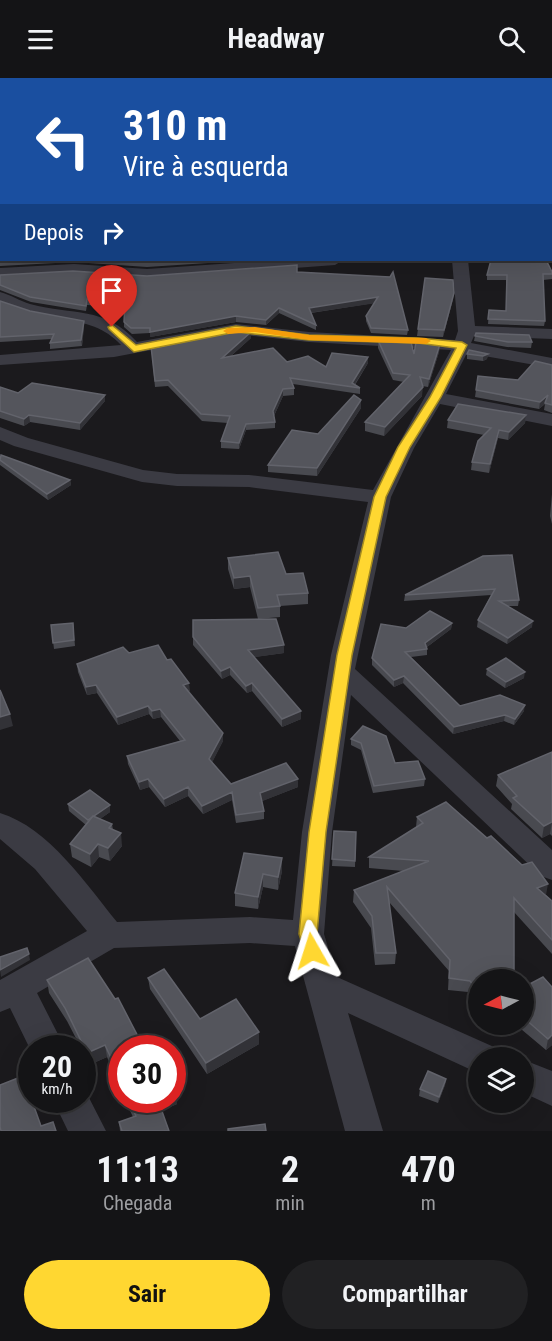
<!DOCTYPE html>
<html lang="pt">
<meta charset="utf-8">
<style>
:root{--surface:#141416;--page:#212123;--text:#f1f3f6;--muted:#9d9ea1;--line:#333335;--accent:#ffd731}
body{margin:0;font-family:"Roboto Condensed",sans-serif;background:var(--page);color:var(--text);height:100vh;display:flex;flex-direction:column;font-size:22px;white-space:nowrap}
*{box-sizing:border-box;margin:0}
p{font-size:20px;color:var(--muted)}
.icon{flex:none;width:33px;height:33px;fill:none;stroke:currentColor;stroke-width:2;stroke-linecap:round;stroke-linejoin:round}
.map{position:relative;height:1053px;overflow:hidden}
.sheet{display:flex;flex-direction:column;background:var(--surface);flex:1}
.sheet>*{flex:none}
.guide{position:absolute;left:0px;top:0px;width:552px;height:183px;box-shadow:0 6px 24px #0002,0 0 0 2px var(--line);background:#1a4fa0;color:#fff;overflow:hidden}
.needle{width:39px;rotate:263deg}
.fabs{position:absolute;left:468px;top:891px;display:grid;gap:12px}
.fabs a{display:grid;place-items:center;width:66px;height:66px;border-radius:50%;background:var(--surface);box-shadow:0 6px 24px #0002,0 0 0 2px var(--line);font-size:30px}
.speed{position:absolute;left:18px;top:957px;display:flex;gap:12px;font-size:30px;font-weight:700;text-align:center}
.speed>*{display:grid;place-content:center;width:78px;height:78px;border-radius:50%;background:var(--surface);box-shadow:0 6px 24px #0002,0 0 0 2px var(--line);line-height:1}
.speed small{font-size:15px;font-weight:400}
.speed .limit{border:9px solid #d22;background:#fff;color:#111}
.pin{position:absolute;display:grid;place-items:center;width:51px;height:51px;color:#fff;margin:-62px -26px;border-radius:50% 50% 50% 0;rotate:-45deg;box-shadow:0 0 6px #0007}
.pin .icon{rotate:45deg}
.me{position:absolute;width:66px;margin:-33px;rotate:354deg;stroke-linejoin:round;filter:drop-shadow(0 0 4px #0008)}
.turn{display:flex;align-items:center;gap:21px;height:126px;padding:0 24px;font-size:27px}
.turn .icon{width:78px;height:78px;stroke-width:2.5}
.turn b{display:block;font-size:42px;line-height:51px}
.then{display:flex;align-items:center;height:57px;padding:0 24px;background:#0003;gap:12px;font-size:22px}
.eta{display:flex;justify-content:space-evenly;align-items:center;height:102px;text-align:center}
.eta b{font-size:36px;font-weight:700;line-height:42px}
.button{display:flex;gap:12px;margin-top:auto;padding:12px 24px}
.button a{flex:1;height:69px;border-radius:36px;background:var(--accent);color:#111;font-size:24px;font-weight:700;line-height:69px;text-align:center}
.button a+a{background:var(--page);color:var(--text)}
header{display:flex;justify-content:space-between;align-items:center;height:78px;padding:0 24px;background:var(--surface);font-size:27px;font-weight:700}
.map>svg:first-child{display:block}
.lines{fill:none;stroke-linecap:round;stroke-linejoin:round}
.minor{fill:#3b3b43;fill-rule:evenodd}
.wall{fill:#494a50}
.shaded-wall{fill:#323237}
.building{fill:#54555c;stroke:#62636b;stroke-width:1.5}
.route{fill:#ffd731;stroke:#a68c20;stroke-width:1.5}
.slow{fill:#f59e0b}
</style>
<header><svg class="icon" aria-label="menu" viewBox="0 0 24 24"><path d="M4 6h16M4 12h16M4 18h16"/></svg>Headway<svg class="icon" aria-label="search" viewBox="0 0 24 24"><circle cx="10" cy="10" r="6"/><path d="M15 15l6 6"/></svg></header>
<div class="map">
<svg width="552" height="1053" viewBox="0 0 552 1053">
<rect width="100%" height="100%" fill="#1b1a1d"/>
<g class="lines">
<!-- minor -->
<g class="minor">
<polygon points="48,0 64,0 65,2 49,2"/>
<polygon points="161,0 179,0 180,2 162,2"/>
<polygon points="191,0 204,0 190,2"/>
<polygon points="280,0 297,0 298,2 281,2"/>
<polygon points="353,0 370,0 371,2 354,2"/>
<polygon points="550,6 552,6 550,13"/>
<rect x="550" y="36" width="2" height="6"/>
<polygon points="0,49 2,50 2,57 0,57"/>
<rect x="550" y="63" width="2" height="8"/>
<polygon points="0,86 2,87 2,95 0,94"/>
<rect x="550" y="92" width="2" height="8"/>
<rect x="550" y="124" width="2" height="10"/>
<polygon points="280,182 343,182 335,187 147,201 74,196 0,200 0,190 74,186 147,191"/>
<path d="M452,182H468L475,248L552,251V261L474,258L471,265L552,280V290L467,275L446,316L552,336V348L440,326L414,370L391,419L355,591L552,772V802L541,798L351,617L332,754L324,856L337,899L494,969L499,980H478V995L348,935L383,1053H345L295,868L250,865L114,870L37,915L65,970H32V975L10,930L0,934V902L87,853L35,791L0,761V735C49,750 86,806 117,844L250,839L293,842L302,754L331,577L368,424L249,409L177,408L142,404L14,368L0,362V349L28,360L143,392L177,396L249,397L373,412L451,272L309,264L236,256L114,279L0,287V277L121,267C90,232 39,247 0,226V214C11,217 20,223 30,226C74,238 103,227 137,264L236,246L309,254L455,262L458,253Z"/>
<polygon points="524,982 552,993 552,1028 524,1015"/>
<polygon points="82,1010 84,1010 106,1053 68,1053 53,1022 82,1022"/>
</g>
</g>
<!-- wall -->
<g class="wall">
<polygon points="307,0 552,0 552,5 550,4 550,2 307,2"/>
<polygon points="0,142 2,182 254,182 147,189 74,184 0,188"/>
<polygon points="297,194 390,199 408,252 407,257 371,255 366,243 366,238 374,225 311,235 316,247 316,252 279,235 266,247 236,244 150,259 150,255 132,256 124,249 124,229 87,227 86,233 31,224 0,212 0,197 147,198"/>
<polygon points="552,194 552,201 543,202 545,243 544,248 488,246 489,232 506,233 506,202 487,202 487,197"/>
<polygon points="453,221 443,259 417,258 418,251"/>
<polygon points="0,223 30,233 84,248 82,268 50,271 50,265 52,261 0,264"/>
<polygon points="251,254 251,260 231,278 326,289 368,285 355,307 360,310 360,316 293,306 294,310 294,317 283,318 274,338 275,344 275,350 246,352 239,371 221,370 221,363 228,345 202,343 168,308 155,309 151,268"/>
<polygon points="475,258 532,264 531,270 507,269 474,263"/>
<polygon points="378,262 414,276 440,266 439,274 428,309 422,308 422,318 384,358 365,353 365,344 404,304 393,302 378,270"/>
<polygon points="467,276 488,276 487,281 483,283 467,281"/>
<polygon points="552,287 552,335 544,332 545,326 539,331 475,319 476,312 518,302"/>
<polygon points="0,309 18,315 105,323 80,352 30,344 24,348 0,340"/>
<polygon points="361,322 361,330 317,398 268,394 268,387 318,356"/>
<polygon points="526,337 525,345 508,362 498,360 489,395 471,392 472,384 484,357 447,350 448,342"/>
<polygon points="0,379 70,402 71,407 48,422 0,387"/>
<polygon points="552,416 552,446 550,438"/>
<polygon points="483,478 519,522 518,528 508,528 532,549 507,566 477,549 478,542 491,517 404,523 405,517"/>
<polygon points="228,480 286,496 308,515 308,526 280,528 280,539 258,541 250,509 234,511 228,491"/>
<polygon points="73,545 75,568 54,571 51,547"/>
<polygon points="452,545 451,551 427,569 427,577 411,579 460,628 524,633 514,647 504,643 453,656 403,605 394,609 372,587 372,580 406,550"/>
<polygon points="193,559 284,575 254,579 301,641 282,649 252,613 247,615 230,597 222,601 193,567"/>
<polygon points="129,575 167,582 190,613 188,614 223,663 212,684 231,706 298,709 262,723 264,733 264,741 236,745 232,722 203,736 188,718 165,729 149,709 140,712 128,686 127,678 180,663 161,639 153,641 149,636 118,647 97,615 87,617 78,594 77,586"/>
<polygon points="487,591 524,600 505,610 486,597"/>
<polygon points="363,648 395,685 425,701 424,708 373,715 361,672 351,667 351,661"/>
<polygon points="552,674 552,758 550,756 542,760 511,731 512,726 496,708 498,697"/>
<polygon points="68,726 110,727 110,734 100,741 112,746 113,752 122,768 110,783 99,779 91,789 72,779 70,766 86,747 69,733"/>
<polygon points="417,739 546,817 552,823 552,876 514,834 478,902 478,926 468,914 448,912 449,893 389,824 396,875 395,886 375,887 371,850 353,824 354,812 403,793 369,790 369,779 416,749"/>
<polygon points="334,753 356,754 355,789 332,788"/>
<polygon points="282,780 282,793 278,812 263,809 258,831 235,828 235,815"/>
<polygon points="148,900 200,941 259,954 259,966 207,996 150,911"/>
<polygon points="47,902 122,970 122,1013 107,979 89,987 82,974 82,970 81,970 67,943 49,915"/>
<polygon points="524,909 552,909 552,967 546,972 515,946 524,946"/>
<polygon points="446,1001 445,1007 438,1025 419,1018 420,1011"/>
<polygon points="125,1022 172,1022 177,1026 161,1033 169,1053 120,1053 119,1044 133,1039"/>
</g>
<!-- shaded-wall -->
<g class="shaded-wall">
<polygon points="454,215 453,221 443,259 444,252"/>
<polygon points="378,219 377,225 309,235 309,230"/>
<polygon points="279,230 279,235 266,247 266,242"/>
<polygon points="236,238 236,244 150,259 150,254"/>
<polygon points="84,243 84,248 82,268 81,262"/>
<polygon points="251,254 251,260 222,286 222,280"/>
<polygon points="440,266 439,274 428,309 429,301"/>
<polygon points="488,276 487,281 483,283 483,278"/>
<polygon points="368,279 368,285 353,309 352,305"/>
<polygon points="423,309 422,318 384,358 385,349"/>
<polygon points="283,311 283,318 273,340 273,333"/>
<polygon points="105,317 105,323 80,352 80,345"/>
<polygon points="548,317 547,324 539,331 540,324"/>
<polygon points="361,322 361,330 317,398 317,390"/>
<polygon points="29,337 30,344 24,348 24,341"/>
<polygon points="526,337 525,345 508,362 509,354"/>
<polygon points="246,346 246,352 239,371 239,365"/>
<polygon points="499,352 498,360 489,395 490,386"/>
<polygon points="70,402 71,407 48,422 47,416"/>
<polygon points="250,498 250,509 234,511 234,500"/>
<polygon points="533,543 532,549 507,566 508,560"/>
<polygon points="452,545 451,551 424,571 425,565"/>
<polygon points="284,567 284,575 248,580 248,572"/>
<polygon points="230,589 230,597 222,601 221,593"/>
<polygon points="525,594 524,600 505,610 506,604"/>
<polygon points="404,598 403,605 394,609 394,602"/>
<polygon points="189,605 190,613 183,615 183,607"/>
<polygon points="252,605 252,613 247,615 246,608"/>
<polygon points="96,607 97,615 87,617 86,609"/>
<polygon points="525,627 524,633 514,647 515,641"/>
<polygon points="148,628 149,636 118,647 117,639"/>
<polygon points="160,631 161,639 153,641 152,633"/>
<polygon points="301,633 301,641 282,649 282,641"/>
<polygon points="10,636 13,648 0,652 0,639"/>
<polygon points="505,637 504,643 453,656 454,649"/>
<polygon points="223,655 223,663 210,689 209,681"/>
<polygon points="148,701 149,709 140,712 139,704"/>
<polygon points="298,701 298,709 260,724 260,715"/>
<polygon points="188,709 188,718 165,729 164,721"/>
<polygon points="232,714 232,722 203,736 202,728"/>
<polygon points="110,727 110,734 89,749 88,742"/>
<polygon points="552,744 550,756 542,760 544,748"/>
<polygon points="121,755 122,768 110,783 108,770"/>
<polygon points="98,766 99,779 91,789 90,776"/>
<polygon points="282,780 282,793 278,812 278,799"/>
<polygon points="263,796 263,809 258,831 258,819"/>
<polygon points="548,806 546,817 537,810"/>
<polygon points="29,876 30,882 1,899 0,892"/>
<polygon points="259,954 259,966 207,996 206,985"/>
<polygon points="552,957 552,967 546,972 548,961"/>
<polygon points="105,967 107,979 89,987 87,975"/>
<polygon points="446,1001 445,1007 438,1025 439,1019"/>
<polygon points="176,1013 177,1026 159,1034 157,1022 172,1022 172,1015"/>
</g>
<!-- building -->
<g class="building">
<polygon points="0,0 165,0 162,2 2,2 2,6 0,5"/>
<polygon points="318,0 550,0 550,2 329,2"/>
<polygon points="550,10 552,11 552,10 552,30 550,30"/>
<polygon points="2,14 2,45 0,44 0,16 1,16"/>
<rect x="550" y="39" width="2" height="19"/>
<polygon points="0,54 2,54 2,81 0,80"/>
<polygon points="552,68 552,87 550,87 550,69"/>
<polygon points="550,97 552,97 552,118 550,119"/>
<rect x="550" y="131" width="2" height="39"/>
<polygon points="0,142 2,142 2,182 21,182 0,183"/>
<polygon points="115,182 179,182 147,184"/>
<polygon points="491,182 546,182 552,194 552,196 543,196 545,243 488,241 489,232 506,233 507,197 487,197"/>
<polygon points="297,187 297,194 390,199 393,194 408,252 371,250 366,238 378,219 309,230 316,247 279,230 266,242 236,238 150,254 150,250 131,250 124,244 125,224 87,221 86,228 30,219 0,207 0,197 73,193 147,198"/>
<polygon points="425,200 453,202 454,215 444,252 418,251"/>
<polygon points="0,223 30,233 84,243 81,262 50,265 54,256 0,259"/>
<polygon points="236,252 251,254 222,280 273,270 287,284 308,278 326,289 332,275 368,279 352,305 360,310 290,300 294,310 283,311 273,333 275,344 246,346 239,365 221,363 230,338 201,336 168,302 155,303 151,268"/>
<polygon points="476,255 529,257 532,264 508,264 475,258"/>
<polygon points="378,262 411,264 414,276 416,264 440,266 429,301 420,299 423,309 385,349 365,344 410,297 393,295"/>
<polygon points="469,272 488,276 483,278 467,276"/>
<polygon points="535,283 552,287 552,327 545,325 548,317 540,324 476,312 478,298 518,302"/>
<polygon points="32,305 105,317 80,345 29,337 24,341 0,333 0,309 18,315"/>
<polygon points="354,317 361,322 317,390 268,387 292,352 318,356"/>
<polygon points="458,326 526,337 509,354 499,352 490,386 472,384 478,363 491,350 448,342"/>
<polygon points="1,377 70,402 47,416 0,382"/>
<polygon points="278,474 286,496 303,495 308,515 277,517 280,528 258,530 250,498 234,500 228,480"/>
<polygon points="512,477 519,522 499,523 533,543 508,560 478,542 495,511 405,517 483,478"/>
<polygon points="430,533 452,545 425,565 427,571 405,574 460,628 500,617 525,627 515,641 505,637 454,649 404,598 394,602 372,580 381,546 406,550"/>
<polygon points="276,541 284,567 248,572 301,633 282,641 252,605 246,608 230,589 221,593 193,559 193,542"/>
<polygon points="73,545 74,562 53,565 51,547"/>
<polygon points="158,567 167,582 171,581 189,605 183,607 223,655 209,681 231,706 286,685 298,701 260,715 264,733 236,737 232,714 202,728 188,709 164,721 148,701 139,704 127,678 185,662 160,631 152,633 148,628 117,639 96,607 86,609 77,586 123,569 129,575"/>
<polygon points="506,580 525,594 506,604 487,591"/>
<polygon points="0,612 10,636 0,639"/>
<polygon points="363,648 386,658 395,685 418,683 425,701 374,708 361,665 351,661"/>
<polygon points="552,674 552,744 544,748 513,720 517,718 498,697"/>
<polygon points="90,712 110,727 88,742 68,726"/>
<polygon points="446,724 487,760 491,758 522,787 532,784 548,806 537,810 552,823 552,862 514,820 514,902 478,902 478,913 470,903 449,900 450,882 387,809 396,875 376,875 372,838 354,812 429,783 369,779 423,745 417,739"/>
<polygon points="93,738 112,746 109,750 121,755 108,770 98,766 90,776 70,766"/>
<polygon points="334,753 356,754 355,783 332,781"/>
<polygon points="244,775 282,780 278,799 263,796 258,819 235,815"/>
<polygon points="27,870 29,876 0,892 0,879"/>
<polygon points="88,880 115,921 118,920 144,970 122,970 122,1004 105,967 87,975 65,930 47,902"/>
<polygon points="164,891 200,941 236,921 259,954 206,985 148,900"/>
<polygon points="543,899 552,909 552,957 548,961 524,940 524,909"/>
<polygon points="428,993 446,1001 439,1019 420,1011"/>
<polygon points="23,998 41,1048 53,1044 56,1053 1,1053 0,1049 0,1007"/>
<polygon points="172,1006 176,1013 172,1015"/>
<polygon points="129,1022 158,1022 169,1053 122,1053 119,1044 136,1038"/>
<polygon points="265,1046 266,1053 228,1053 228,1051"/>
</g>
<!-- route -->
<polygon class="route" points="112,247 136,267 236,248 309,257 418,260 462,264 467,267 441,319 410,369 386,419 352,577 326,754 317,856 322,873 319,879 312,881 306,879 299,856 309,754 337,577 374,419 398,369 430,319 456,270 418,265 309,262 236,254 134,274 109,251 108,249"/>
<!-- slow -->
<polygon class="slow" points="255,249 309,257 426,260 431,263 426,266 309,262 255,254 228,256 223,253 228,250"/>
</svg>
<div class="fabs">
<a><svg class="needle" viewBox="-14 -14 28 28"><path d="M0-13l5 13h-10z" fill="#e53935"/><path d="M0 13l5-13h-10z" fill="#9d9ea1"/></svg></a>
<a><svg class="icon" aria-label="layers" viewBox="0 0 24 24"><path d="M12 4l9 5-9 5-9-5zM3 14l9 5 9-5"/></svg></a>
</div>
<div class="speed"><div>20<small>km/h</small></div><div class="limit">30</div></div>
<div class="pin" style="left:112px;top:249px;background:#d93025"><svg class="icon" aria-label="arrive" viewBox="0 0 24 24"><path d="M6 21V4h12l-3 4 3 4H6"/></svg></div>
<svg class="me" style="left:312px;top:873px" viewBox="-20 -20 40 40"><path d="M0-17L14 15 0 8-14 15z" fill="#ffd731" stroke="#fff" stroke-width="4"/></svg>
<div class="guide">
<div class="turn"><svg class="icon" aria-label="left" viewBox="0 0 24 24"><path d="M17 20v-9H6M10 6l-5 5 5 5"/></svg><div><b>310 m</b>Vire à esquerda</div></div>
<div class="then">Depois<svg class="icon" aria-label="right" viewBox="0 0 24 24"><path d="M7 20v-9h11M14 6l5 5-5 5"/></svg></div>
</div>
</div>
<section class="sheet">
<div class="eta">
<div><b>11:13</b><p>Chegada</p></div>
<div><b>2</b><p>min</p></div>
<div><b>470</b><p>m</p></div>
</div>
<div class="button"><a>Sair</a><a>Compartilhar</a></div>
</section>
